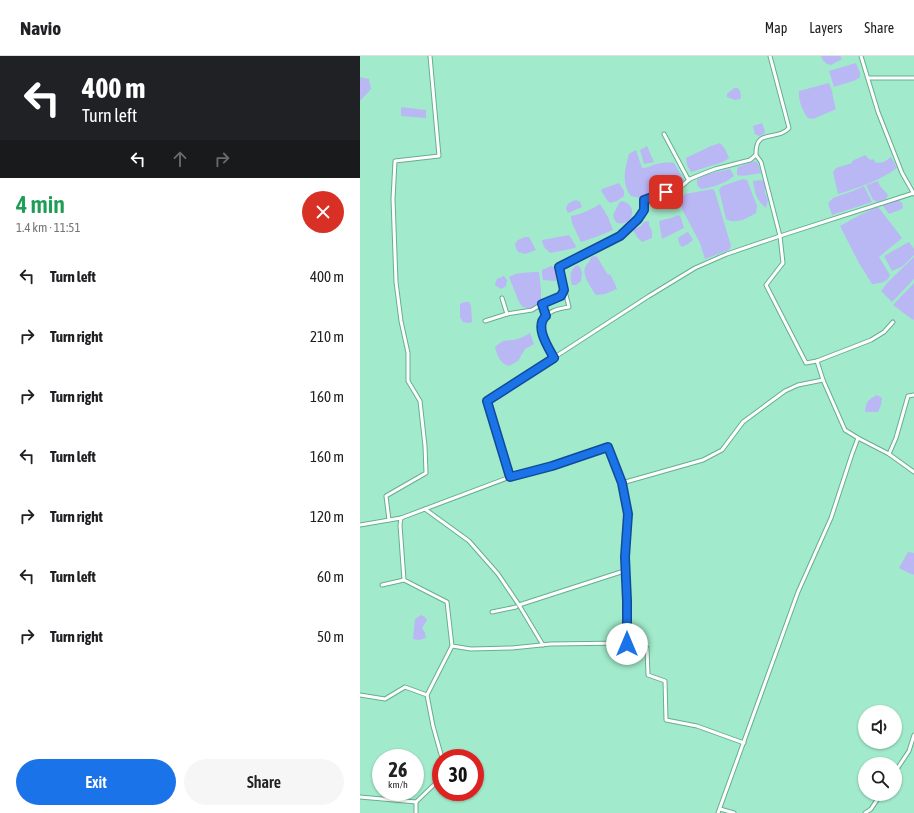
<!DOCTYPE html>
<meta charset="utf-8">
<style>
:root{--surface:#fff;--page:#f6f6f6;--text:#202124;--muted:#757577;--line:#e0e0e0;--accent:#1a73e8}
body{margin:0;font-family:"Asap Condensed",sans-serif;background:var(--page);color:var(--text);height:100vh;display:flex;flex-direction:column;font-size:15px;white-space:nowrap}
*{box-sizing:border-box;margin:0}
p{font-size:13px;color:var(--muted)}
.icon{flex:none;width:22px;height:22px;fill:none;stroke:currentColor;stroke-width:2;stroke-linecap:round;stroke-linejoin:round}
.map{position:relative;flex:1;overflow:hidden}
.details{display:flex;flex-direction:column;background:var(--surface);width:360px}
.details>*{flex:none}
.top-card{background:#202124;color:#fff;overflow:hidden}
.tools{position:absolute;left:498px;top:649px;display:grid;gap:8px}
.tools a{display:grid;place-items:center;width:44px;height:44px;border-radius:50%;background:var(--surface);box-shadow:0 1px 3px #0004;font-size:20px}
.speed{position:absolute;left:12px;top:693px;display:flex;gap:8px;font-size:20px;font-weight:700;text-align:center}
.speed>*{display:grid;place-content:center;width:52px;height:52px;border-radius:50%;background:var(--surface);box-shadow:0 1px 3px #0004;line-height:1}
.speed small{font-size:10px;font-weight:400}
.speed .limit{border:6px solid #d22;background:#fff;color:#111}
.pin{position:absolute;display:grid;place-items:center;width:34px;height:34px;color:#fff;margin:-17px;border-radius:8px;box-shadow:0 2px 6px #0006}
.me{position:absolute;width:44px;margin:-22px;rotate:0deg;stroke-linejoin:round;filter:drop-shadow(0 0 3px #0008)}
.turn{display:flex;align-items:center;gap:14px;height:84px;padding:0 16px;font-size:18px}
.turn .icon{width:52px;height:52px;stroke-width:2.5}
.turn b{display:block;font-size:28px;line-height:34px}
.lanes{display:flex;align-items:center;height:38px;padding:0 16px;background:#0003;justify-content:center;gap:20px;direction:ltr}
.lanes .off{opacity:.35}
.round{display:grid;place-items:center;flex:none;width:42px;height:42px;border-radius:21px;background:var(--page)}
.headline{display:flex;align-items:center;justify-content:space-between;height:68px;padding:0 16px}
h1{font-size:24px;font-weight:600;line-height:30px;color:#1e9e55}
.primary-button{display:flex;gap:8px;margin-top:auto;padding:8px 16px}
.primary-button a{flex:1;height:46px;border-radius:24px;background:var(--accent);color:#fff;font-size:16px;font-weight:600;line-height:46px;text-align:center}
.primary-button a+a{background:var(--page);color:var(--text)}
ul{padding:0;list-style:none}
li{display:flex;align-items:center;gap:12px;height:60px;padding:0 16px}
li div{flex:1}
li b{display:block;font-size:15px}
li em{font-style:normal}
header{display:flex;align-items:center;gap:24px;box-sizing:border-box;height:56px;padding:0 20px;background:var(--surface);border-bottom:1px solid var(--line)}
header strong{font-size:19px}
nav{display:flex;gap:22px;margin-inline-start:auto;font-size:14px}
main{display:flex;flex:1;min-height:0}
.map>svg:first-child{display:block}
.water{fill:#bab7f5}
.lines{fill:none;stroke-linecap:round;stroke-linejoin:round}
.street-casing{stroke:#67ae91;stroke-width:5}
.street{stroke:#fff;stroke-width:3}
.route-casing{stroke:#114b97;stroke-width:10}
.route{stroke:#1a73e8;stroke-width:7}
</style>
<header>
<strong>Navio</strong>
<nav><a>Map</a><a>Layers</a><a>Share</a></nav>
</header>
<main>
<section class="details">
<div class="top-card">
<div class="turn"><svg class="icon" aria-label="left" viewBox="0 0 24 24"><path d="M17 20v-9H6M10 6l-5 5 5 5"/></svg><div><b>400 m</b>Turn left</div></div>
<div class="lanes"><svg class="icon" aria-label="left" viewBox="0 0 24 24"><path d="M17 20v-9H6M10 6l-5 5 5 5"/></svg><svg class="icon off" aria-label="ahead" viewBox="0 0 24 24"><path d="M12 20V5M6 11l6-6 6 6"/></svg><svg class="icon off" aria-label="right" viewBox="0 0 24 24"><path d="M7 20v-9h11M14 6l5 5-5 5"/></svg></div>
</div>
<div class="headline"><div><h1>4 min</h1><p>1.4 km · 11:51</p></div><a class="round" style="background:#d93025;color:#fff"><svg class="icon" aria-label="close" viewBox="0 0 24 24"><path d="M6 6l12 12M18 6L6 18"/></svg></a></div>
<ul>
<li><svg class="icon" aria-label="left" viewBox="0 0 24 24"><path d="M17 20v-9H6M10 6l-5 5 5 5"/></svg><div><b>Turn left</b></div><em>400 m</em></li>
<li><svg class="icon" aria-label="right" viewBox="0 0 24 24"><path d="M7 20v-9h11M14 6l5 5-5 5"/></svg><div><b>Turn right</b></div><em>210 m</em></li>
<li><svg class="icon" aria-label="right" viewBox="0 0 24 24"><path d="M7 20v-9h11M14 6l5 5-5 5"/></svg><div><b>Turn right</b></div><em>160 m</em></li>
<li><svg class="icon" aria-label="left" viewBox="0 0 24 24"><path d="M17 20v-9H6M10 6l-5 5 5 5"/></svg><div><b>Turn left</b></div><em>160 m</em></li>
<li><svg class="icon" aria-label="right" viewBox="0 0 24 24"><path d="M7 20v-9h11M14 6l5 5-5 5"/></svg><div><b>Turn right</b></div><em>120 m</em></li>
<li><svg class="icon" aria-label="left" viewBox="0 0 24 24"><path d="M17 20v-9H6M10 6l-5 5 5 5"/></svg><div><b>Turn left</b></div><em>60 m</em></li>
<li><svg class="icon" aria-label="right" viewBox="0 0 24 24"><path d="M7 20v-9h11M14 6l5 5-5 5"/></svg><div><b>Turn right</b></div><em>50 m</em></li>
</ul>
<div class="primary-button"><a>Exit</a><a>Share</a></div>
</section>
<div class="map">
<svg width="554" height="757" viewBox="0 0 554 757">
<rect width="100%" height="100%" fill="#a1eacb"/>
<!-- water -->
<g class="water">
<path d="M461,0H480L482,3L471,9C465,8 463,5 461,0Z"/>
<polygon points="496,7 500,17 500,21 496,24 474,31 469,15"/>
<polygon points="0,21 9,23 11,33 0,45"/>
<path d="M469,27C473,35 473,44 476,53L453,63L448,62C443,56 438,44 439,35Z"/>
<polygon points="374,32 378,32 380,35 381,41 380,43 375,44 367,41 367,38"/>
<polygon points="41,51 66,54 66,62 41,60"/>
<polygon points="402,67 405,75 404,78 399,80 395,78 393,70"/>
<polygon points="360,87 365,93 369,102 363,106 331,116 327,109 326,102 351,90"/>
<polygon points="287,90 294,106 284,108 280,94"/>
<path d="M276,94L282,112C287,112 291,110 296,108C302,107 308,106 314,107L324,124L298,136L279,142L271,140C261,127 265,113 269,98Z"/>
<path d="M505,99L510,104L513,103L516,107L524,106L531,101L537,112C521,124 498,132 478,138L473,116L476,112L492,107V105Z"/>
<path d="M395,105L398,107L401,117C393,118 385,121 377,119V114L378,111Z"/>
<path d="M370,113L374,120C364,128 354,131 341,133L337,129V124L344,119Z"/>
<path d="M383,123L387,124L397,150L396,157C387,162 376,169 366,163L359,134L362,130Z"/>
<path d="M402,124L405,128V137L408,144L406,152C396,144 395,137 393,125Z"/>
<polygon points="518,125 520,130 528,139 526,143 518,146 513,144 506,129"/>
<polygon points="259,127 264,135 264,140 257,145 250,147 247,144 241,135 242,133"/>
<polygon points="504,130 512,146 472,159 468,147 473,142 493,135"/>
<polygon points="353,133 355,136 371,190 369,194 345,203 340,187 322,153 320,143 325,138"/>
<polygon points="538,143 542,147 543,151 542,153 529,158 523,150"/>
<path d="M216,144L220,146L222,151L208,157L206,153C207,147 210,146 216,144Z"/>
<path d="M262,145C278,148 274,171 257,167L254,163L253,159L259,147Z"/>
<path d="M240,148L248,161L253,174L236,181L221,186L212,167L211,160C221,158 231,154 240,148Z"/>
<path d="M517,151L519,152L542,182L519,201L530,219C527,227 520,227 512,228L499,207L480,170L500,159Z"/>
<polygon points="319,159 321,162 324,172 302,183 299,165 311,162"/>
<polygon points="289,165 289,169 292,175 292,182 282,186 277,181 273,174 281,170 284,166"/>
<polygon points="327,176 329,177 333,184 328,188 322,191 319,187 318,182"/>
<path d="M209,179L216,190L215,192L190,197C186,193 183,191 182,184Z"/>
<polygon points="165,181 169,181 176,194 165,198 158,196 156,192 155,188 158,184"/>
<polygon points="549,186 554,193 554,199 543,210 532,215 524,200"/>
<path d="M234,200L237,201L248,219L250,218L255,228L257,233L245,238L236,239C232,233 222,220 225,212C226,208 230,206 231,201Z"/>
<polygon points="554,201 554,223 532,246 521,235 528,226"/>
<path d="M217,209L220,211L222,217L221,225L216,229H212C210,221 209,214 217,209Z"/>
<polygon points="191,210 194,211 196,220 196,225 183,224 182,219 182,214"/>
<path d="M174,216H179L181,234V246L172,253L163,251L159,246L149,221C157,216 165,217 174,216Z"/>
<polygon points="144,220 147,224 146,230 141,233 136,230 135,228 137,223"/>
<polygon points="554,227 554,263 553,264 533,249"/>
<polygon points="104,246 109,246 111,250 112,266 108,267 103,266 100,261 100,248"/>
<path d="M170,277L174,288L165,293L158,305L149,310C141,308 137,300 135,291C145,282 147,286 157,283C162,282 166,279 170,277Z"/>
<path d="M517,339L522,342L521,349L518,356H505C506,345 508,344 517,339Z"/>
<polygon points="548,496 554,497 554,518 553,519 539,512"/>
<polygon points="61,559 65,561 67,564 62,572 65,577 66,582 59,584 53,583 55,563"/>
</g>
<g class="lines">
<!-- street casing -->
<g class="street-casing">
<g id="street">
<polyline points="501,0 518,56 542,117 554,138"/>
<polyline points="508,22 554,22"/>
<path d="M304,78L328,123H330L342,118L355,113L390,104L396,99C395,71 417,86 429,72L428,68L410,0"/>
<polyline points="396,99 401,106 420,180 423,207 406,229 446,307 457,305 463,324 485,374 498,382 529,398 554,416"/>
<polyline points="142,242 147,258"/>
<polyline points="182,248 186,260"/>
<polyline points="125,265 147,258 172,254 182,248 201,240 204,234"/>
<path d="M194,301C185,287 172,265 193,255C197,253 204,252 209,251L199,211L260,180L278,163L284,154V145L323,129L330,123"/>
<polyline points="457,305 511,284 524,276 533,266"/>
<polyline points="529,398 536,382 548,340 554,339"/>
<polyline points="150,421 127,345 289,240 335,212 367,198 420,180 554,137"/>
<polyline points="262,427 343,404 362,394 383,366 425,335 438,329 463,324"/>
<polyline points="65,453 109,485 138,518 159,549"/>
<polyline points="41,462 40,469 44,524 87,546 92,590 111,593 152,592 191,588 267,587 287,592 288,619 305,625 306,664 337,670 384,687"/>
<polyline points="29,464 26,440 66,417 65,390 60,345 48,325 48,297 41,265 36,226 33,143 35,105 79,100 70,0"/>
<polyline points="0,469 41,462 150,421 192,410 248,391 262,427 268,458 265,501 267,545 267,587"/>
<polyline points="22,529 44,524"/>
<polyline points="132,556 156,551"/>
<polyline points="183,589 159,549 261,516"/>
<polyline points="0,639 25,643 45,631 67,639 73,670 82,702"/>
<polyline points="67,639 92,590"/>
<polyline points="535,716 549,695 554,679"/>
<polyline points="0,741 56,746"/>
<polyline points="360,753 374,757"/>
<polyline points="56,757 56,746 81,722"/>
<polyline points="358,757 438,536 471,462 492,398 498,382"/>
<polyline points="505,757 511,753 521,738"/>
</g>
</g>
<!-- street -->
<use href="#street" class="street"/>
</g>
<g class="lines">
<!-- route casing -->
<g class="route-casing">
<path id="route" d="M267,588V545L265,501L268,458L262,427L248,391L192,410L150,421L127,345L194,302C188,291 174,270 186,260L182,248L201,240L204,234L199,211L260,180L278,163L284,154V144L306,136"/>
</g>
<!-- route -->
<use href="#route" class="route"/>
</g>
</svg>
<div class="tools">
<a><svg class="icon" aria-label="sound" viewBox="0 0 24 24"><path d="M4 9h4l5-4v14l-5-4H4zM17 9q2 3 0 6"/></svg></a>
<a><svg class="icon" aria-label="search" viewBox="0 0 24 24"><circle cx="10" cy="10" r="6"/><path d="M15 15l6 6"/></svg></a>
</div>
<div class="speed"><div>26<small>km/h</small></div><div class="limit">30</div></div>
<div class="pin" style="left:306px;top:136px;background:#d93025"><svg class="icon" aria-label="arrive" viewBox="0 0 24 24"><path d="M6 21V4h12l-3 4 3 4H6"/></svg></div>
<svg class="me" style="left:267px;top:588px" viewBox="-20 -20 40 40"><circle r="19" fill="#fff"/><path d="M0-13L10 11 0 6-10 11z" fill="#1a73e8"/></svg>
</div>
</main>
